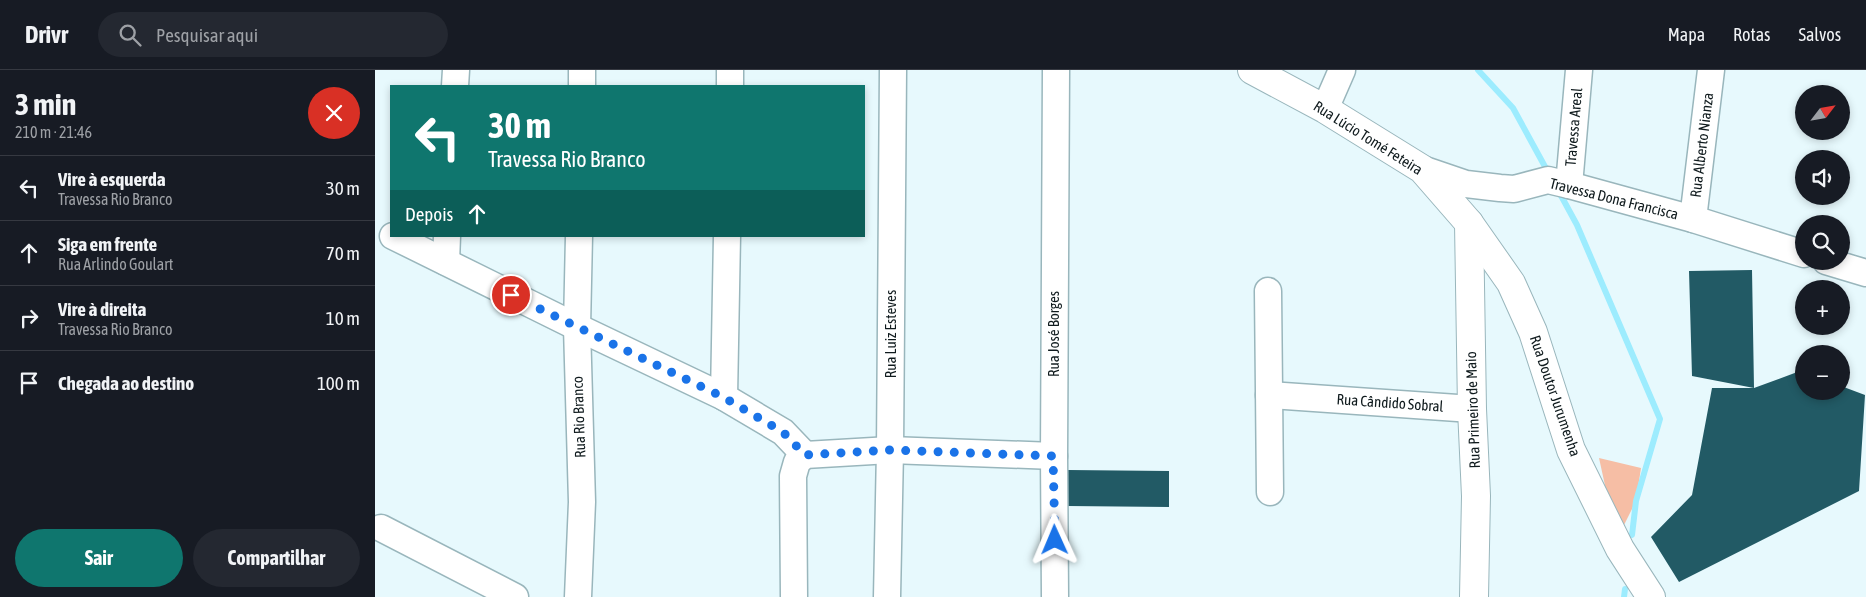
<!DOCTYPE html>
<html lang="pt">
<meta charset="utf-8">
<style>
:root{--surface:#171b24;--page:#242831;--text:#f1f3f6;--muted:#9ea1a6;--line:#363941;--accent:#0f766e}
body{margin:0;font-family:"Asap Condensed",sans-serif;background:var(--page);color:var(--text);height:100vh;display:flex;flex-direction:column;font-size:19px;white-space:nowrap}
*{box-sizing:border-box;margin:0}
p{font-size:16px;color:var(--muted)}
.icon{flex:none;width:28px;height:28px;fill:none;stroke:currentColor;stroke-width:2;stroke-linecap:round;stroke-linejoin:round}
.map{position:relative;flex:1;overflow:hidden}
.details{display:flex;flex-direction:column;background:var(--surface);width:375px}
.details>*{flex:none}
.hud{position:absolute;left:15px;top:15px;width:475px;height:152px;border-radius:0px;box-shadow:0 2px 8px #0003;background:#0f766e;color:#fff;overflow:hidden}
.needle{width:32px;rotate:59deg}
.buttons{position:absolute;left:1420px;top:15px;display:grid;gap:10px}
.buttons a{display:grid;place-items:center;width:55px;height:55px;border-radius:50%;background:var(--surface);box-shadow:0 2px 8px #0003;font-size:25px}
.pin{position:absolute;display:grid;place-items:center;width:42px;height:42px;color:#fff;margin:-21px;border:2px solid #fff;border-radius:50%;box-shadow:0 1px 5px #0007}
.me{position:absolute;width:55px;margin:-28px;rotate:359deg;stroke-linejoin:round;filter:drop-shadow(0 0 4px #0008)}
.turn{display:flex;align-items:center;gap:18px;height:105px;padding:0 15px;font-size:22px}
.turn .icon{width:65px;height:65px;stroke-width:2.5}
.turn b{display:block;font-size:35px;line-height:42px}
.then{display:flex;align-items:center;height:48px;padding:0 15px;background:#0003;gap:10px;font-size:19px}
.round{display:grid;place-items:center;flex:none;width:52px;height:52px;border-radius:26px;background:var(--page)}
.headline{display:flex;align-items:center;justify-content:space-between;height:85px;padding:0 15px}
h1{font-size:30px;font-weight:700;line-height:38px}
.button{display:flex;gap:10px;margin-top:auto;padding:10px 15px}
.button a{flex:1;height:58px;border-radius:30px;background:var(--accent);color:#fff;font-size:20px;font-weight:700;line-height:58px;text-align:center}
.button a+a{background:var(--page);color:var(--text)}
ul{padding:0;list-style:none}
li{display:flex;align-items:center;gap:15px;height:65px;padding:0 15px;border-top:1px solid var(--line)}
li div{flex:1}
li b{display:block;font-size:19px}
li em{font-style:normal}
header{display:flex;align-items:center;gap:30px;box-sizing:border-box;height:70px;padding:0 25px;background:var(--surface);border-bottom:1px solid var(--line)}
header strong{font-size:24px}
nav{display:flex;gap:28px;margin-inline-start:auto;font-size:18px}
.search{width:350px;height:45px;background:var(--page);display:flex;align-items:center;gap:12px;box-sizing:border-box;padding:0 18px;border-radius:28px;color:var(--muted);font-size:19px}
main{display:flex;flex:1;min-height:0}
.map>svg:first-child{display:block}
.green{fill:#f6bea5}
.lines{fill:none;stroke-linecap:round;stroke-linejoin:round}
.stream{stroke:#9decfe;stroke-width:6}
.building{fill:#225a65}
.street-casing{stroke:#99b6bc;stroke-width:29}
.secondary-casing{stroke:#99b6bc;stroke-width:30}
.street{stroke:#fff;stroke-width:26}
.secondary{stroke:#fff;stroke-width:28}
.route{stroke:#1a73e8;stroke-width:9;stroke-dasharray:0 16.2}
.labels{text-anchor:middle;stroke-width:5;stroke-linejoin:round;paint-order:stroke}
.street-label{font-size:15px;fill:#0f1a1d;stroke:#fff}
</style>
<header>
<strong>Drivr</strong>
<div class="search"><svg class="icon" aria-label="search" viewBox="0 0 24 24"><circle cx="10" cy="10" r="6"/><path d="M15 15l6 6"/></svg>Pesquisar aqui</div>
<nav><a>Mapa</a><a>Rotas</a><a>Salvos</a></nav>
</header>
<main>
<section class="details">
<div class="headline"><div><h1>3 min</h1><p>210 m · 21:46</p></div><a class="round" style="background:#d93025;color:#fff"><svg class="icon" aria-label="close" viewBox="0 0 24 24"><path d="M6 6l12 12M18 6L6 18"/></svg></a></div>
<ul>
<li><svg class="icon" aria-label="left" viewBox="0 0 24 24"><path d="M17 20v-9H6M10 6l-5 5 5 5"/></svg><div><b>Vire à esquerda</b><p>Travessa Rio Branco</p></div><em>30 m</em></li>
<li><svg class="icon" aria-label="ahead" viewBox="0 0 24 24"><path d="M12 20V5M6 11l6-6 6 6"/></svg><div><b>Siga em frente</b><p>Rua Arlindo Goulart</p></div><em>70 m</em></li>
<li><svg class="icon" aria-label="right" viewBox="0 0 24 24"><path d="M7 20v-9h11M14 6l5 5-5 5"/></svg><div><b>Vire à direita</b><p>Travessa Rio Branco</p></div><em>10 m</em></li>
<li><svg class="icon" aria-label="arrive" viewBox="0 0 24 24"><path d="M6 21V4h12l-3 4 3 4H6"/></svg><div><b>Chegada ao destino</b></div><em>100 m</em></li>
</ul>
<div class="button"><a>Sair</a><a>Compartilhar</a></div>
</section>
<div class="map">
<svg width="1491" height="527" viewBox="0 0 1491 527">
<rect width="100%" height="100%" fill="#e7f9fd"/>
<!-- green -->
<polygon class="green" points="1224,388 1266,398 1261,431 1249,455 1233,429"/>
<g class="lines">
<!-- stream -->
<g class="stream">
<polyline points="1103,0 1138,38 1174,104"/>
<polyline points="1183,120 1202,155 1285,349 1261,431 1257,465"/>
<polyline points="1249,527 1250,519"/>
</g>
</g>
<!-- building -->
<g class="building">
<polygon points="1377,200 1379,318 1425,301 1429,303 1429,321 1466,321 1466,316 1490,325 1484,421 1304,512 1276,467 1317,425 1337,318 1379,318 1317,306 1314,201"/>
<polygon points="693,400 794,401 794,437 693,436"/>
</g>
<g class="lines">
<!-- street casing -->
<g class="street-casing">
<g id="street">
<polyline points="80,16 81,0"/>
<polyline points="207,16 207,0"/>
<polyline points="355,16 355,0"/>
<polyline points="950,39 967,0"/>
<polyline points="1047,99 1091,114 1125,118 1139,119 1173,110 1194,115 1318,149 1429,184"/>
<polyline points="1194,115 1204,0"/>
<polyline points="1318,149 1336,0"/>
<polyline points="18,166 202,257 349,327 408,362 430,385"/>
<polyline points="1451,191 1491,203"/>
<polyline points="71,192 72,166"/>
<polyline points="893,221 895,422"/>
<polyline points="894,325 1097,339"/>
<polyline points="349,327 352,166"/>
<polyline points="6,458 140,527"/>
<polyline points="203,527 207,432 202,257 204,166"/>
<polyline points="419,527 418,406 422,392 430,385 515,380 679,386"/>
<polyline points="512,527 515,380 518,0"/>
<polyline points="680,527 679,386 681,0"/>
</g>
</g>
<!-- secondary casing -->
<g class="secondary-casing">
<g id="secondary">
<polyline points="877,0 950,39 1047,99 1094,153 1136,213 1158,262 1196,380 1245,479 1276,527"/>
<polyline points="1094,153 1097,339 1101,426 1099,527"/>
</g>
</g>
<!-- street -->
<use href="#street" class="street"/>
<!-- secondary -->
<use href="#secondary" class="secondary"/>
</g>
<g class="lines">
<!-- route -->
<polyline class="route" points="136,225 348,327 408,362 430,385 515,380 678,386 680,470"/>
</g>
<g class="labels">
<!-- street labels -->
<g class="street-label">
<text transform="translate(1199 57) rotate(-85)" y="5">Travessa Areal</text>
<text transform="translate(993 68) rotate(32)" y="5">Rua Lúcio Tomé Feteira</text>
<text transform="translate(1327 75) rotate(-83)" y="5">Rua Alberto Nianza</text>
<text transform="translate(1239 129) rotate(14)" y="5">Travessa Dona Francisca</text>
<text transform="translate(516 264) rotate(-90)" y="5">Rua Luiz Esteves</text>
<text transform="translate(679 264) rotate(-90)" y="5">Rua José Borges</text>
<text transform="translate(1180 326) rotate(71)" y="5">Rua Doutor Jurumenha</text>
<text transform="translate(1015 333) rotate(4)" y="5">Rua Cândido Sobral</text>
<text transform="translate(1098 340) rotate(-92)" y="5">Rua Primeiro de Maio</text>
<text transform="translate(204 347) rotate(-92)" y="5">Rua Rio Branco</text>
</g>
</g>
</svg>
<div class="buttons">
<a><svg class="needle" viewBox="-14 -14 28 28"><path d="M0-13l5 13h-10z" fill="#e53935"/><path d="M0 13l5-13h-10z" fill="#9ea1a6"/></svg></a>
<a><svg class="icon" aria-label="sound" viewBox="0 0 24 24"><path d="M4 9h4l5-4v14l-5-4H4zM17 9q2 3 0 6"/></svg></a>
<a><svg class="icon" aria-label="search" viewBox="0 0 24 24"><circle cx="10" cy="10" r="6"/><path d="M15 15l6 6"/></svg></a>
<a>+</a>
<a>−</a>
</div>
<div class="pin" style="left:136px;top:225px;background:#d93025"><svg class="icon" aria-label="arrive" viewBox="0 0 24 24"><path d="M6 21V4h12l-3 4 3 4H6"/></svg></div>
<svg class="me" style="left:680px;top:470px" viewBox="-20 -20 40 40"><path d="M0-17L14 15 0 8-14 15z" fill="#1a73e8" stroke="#fff" stroke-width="4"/></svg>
<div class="hud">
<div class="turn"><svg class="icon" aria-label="left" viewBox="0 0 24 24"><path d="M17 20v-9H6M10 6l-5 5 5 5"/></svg><div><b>30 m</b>Travessa Rio Branco</div></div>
<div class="then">Depois<svg class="icon" aria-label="ahead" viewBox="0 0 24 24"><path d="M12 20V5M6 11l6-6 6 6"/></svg></div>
</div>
</div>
</main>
